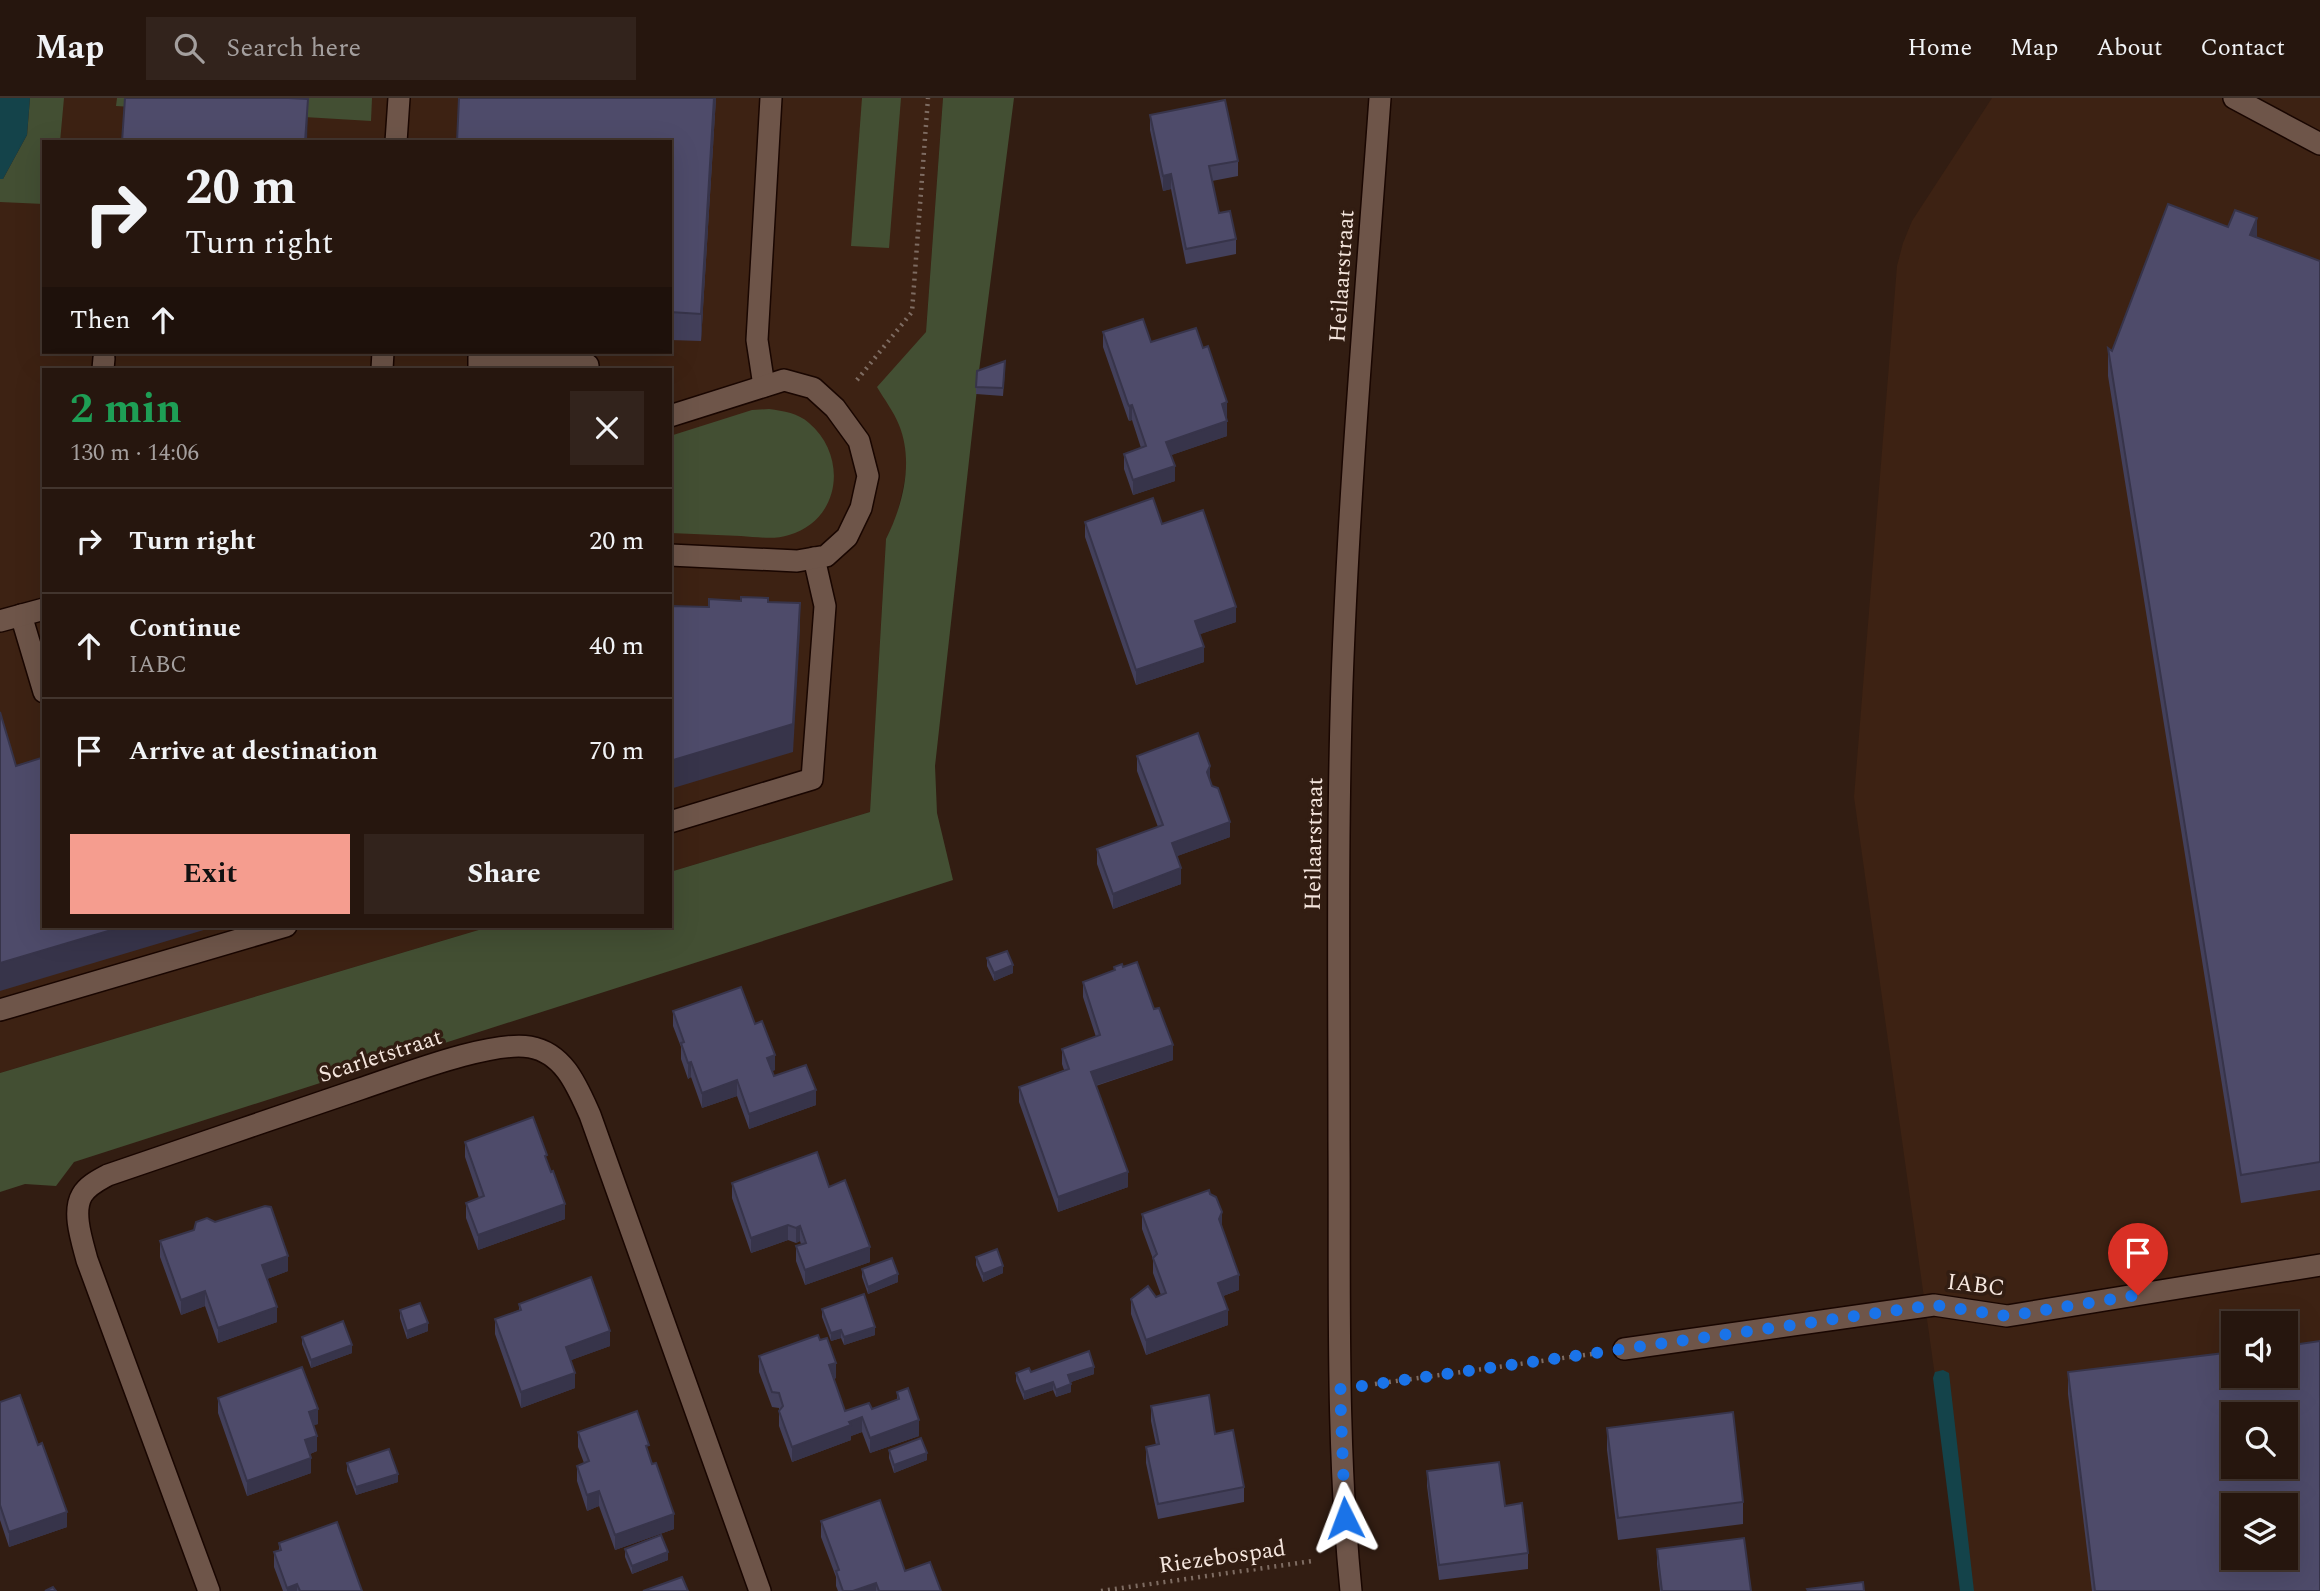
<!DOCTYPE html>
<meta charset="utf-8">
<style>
:root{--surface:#26160e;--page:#32231c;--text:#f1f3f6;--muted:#a49f9e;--line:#42352e;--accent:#f59d8f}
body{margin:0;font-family:Spectral,serif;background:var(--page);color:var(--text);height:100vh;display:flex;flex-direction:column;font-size:26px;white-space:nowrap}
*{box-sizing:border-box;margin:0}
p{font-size:23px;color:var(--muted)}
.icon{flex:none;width:38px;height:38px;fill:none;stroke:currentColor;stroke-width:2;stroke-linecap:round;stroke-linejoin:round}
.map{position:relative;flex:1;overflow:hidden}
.drawer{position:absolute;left:42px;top:270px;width:630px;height:560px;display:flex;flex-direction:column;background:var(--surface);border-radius:0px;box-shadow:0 7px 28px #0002,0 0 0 2px var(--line)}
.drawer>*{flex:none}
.hud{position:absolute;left:42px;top:42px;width:630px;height:214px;border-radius:0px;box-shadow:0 7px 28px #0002,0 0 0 2px var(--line);background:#26160e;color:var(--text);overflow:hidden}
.fabs{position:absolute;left:2221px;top:1213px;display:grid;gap:14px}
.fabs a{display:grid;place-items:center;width:77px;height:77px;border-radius:0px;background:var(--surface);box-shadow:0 7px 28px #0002,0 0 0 2px var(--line);font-size:35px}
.pin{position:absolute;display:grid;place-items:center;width:60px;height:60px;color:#fff;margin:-72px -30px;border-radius:50% 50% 50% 0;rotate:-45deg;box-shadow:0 0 7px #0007}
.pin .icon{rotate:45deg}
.me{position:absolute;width:77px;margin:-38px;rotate:357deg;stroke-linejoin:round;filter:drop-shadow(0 0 5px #0008)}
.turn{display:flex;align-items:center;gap:24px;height:147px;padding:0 28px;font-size:32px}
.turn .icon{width:91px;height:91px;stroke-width:2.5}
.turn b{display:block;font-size:49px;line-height:60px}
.then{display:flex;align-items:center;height:66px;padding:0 28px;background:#0003;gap:14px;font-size:26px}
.round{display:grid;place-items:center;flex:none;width:74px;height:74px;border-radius:0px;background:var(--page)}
.head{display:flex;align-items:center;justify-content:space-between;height:119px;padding:0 28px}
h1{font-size:42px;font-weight:700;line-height:52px;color:#1e9e55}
.cta{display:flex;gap:14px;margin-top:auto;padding:14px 28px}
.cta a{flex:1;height:80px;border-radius:0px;background:var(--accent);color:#111;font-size:28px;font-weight:700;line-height:80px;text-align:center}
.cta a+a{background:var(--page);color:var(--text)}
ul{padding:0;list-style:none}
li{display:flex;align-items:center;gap:21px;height:105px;padding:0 28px;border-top:2px solid var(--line)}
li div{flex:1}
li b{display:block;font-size:26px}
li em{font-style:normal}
header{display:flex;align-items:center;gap:42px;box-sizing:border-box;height:98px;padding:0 35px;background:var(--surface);border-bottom:2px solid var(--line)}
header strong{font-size:33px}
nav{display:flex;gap:38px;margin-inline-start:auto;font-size:24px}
.search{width:490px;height:63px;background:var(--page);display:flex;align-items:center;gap:18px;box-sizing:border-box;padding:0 24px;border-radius:0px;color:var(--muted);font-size:26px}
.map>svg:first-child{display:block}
.built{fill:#3d2213;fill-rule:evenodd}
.green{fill:#434f33}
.water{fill:#14434a}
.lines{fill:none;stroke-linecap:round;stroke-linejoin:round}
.lane-casing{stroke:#190601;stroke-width:24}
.street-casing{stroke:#190601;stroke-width:24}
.secondary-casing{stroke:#190601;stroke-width:24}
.path{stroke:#7e6c62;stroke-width:4.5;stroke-dasharray:2 5;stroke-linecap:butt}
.lane{stroke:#6e5549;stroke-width:21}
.street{stroke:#6e5549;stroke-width:21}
.secondary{stroke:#6e5549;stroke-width:21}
.wall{fill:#43405b}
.shaded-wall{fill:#37344a}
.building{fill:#4e4b6a;stroke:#37344a;stroke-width:2;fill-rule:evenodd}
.route{stroke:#1a73e8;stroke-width:12;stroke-dasharray:0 21.6}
.labels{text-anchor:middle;stroke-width:7;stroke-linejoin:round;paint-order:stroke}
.street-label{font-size:23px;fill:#f5e6de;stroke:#321d12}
</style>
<header>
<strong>Map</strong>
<div class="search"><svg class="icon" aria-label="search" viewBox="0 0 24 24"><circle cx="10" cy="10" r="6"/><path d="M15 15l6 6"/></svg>Search here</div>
<nav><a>Home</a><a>Map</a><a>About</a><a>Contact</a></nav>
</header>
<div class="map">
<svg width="2320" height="1493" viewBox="0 0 2320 1493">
<rect width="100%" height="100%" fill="#321d12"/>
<!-- built -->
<g class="built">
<path d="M0,0H943L926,234L905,381L896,421L886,441L870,714L670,774V271H44V828H492L0,975ZM44,44H670V254H44Z"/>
<path d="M1992,0H2320V1493H1965L1854,699L1897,168L1903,145L1912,123ZM2233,1225H2286V1278H2233ZM2233,1316H2286V1368H2233ZM2233,1407H2286V1460H2233Z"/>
</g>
<!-- green -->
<g class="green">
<polygon points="30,0 64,0 60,44 44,44 44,106 0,104 0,81 3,81 27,37"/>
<polygon points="117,0 372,0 371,23 116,8"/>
<polygon points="862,0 901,0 889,150 851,148"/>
<path d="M943,0H1014L979,273L935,668L937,715L953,782L74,1064L56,1088L25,1086L0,1094V975L492,828H670V774L870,714L886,441C903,407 914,364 899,327C894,314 884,301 877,289L926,234Z"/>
<path d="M769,311C784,313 798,315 809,325C848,358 841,422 789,437C775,442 756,439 741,438C717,437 694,436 670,435V338L752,312Z"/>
</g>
<!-- water -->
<g class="water">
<polygon points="0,0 30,0 27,37 3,81 0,81"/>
<polygon points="1943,1272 1949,1275 1974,1493 1960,1493 1933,1280 1935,1274"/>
</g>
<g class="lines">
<!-- lane casing -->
<g class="lane-casing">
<g id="lane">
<polyline points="396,44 399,0"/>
<polyline points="103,271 104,260"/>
<polyline points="382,271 383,254"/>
<polyline points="479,271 479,259 588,267"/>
<polyline points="764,288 757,242 771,0"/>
<polyline points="21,517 44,594"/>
<polyline points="670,724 812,681 825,508 814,460"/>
<polyline points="0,912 286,828"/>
</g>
</g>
<!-- street casing -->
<g class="street-casing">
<g id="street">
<polyline points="670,318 784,282 813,290 835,310 859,343 868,378 861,410 847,439 826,458 797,463 670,457"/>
<polyline points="0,523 44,511"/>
<polyline points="1624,1251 1934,1207 2007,1218 2320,1167"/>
<path d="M209,1493L87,1162C82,1143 72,1114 82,1097C88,1087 99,1082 108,1077C192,1048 276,1020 360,991C400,978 491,942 530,949C564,955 577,988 590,1017L760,1493"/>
<path d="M1351,1493C1336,1344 1340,1193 1339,1043C1339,890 1337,737 1342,585C1349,390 1366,195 1380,0"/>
</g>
</g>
<!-- secondary casing -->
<g class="secondary-casing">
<polyline id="secondary" points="2234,0 2320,46"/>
</g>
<!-- path -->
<g class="path">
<polyline points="857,282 912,214 928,0"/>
<polyline points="1375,1286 1592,1256"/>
<polyline points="1101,1493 1313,1463"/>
</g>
<!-- lane -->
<use href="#lane" class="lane"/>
<!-- street -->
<use href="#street" class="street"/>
<!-- secondary -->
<use href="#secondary" class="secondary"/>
</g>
<!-- wall -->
<g class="wall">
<polygon points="716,0 701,243 670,242 670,44"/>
<polygon points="1150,17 1238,63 1238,78 1212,83 1219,115 1236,141 1236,156 1186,166 1171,91 1163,93 1150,32"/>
<polygon points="2257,140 2320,163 2320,1092 2241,1105 2108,278 2108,250 2112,253"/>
<polygon points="1103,234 1151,244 1227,319 1227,338 1171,357 1175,383 1133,397 1124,371 1124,356 1141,350 1132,322 1129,323 1128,321 1103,249"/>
<polygon points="1005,271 1003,298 976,296 976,289"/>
<polygon points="1085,424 1162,426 1236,524 1200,536 1204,564 1136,587 1085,439"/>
<polygon points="1137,658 1210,683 1230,739 1177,758 1181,786 1113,811 1097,766 1097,751 1158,729 1137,673"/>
<polygon points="987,860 1013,875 994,883 987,868"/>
<polygon points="1114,869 1173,962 1096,988 1128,1089 1058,1114 1019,1004 1019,989 1064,972 1062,966 1062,951 1096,939 1083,899 1083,884 1114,873"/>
<polygon points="673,913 755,926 775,972 772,973 774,978 816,1007 749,1031 737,998 702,1010 691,979 688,981 681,961 681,949 673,928"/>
<polygon points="465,1044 547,1065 565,1121 478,1152 466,1120 466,1105 479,1100 465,1059"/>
<polygon points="732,1085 829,1089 870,1164 805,1187 796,1163 796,1148 801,1146 800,1143 796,1145 788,1142 751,1155 732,1100"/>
<polygon points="1142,1116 1222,1129 1239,1192 1223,1198 1228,1227 1146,1257 1131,1216 1131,1201 1156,1199 1161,1197 1153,1175 1153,1161 1142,1131"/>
<polygon points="160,1143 288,1173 267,1181 277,1224 218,1245 205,1208 181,1217 160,1159"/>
<polygon points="976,1159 1003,1175 983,1184 976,1167"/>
<polygon points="862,1171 898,1184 868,1196 862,1179"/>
<polygon points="519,1206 610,1248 571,1262 575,1290 521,1310 495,1236 495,1221 519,1212"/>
<polygon points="822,1211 875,1237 844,1247 841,1240 831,1243 822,1219"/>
<polygon points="400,1212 428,1233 407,1241 400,1220"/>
<polygon points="302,1239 352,1255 311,1270 302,1246"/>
<polygon points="759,1258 836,1280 834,1281 845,1313 872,1311 897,1302 897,1294 919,1338 870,1355 862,1334 851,1338 851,1342 792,1364 779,1328 779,1310 772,1309 759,1274"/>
<polygon points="1031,1274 1094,1276 1071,1284 1071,1294 1056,1299 1053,1292 1024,1302 1016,1283 1016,1275"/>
<polygon points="2068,1274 2320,1493 2092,1493 2068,1296"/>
<polygon points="218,1300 318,1326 313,1327 317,1353 310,1356 311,1375 247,1398 218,1315"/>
<polygon points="0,1304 67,1429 9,1449 0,1422"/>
<polygon points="1151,1308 1215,1336 1244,1389 1244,1404 1158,1421 1146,1365 1146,1349 1156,1347 1151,1323"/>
<polygon points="1607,1330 1743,1404 1743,1426 1618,1442 1607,1352"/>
<polygon points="578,1334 649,1358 674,1431 615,1452 599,1408 587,1413 577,1383 577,1368 584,1365 578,1349"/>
<polygon points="889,1352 927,1362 894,1375 889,1360"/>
<polygon points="347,1365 398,1384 356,1397 347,1373"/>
<polygon points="1427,1373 1505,1408 1528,1455 1528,1471 1439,1482 1427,1388"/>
<polygon points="821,1423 905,1473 941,1493 838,1493 836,1488 836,1479 821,1439"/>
<polygon points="279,1445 362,1493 283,1493 274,1469 274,1454 279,1452"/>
<polygon points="625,1451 668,1462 632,1476 625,1459"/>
<polygon points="1657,1451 1751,1493 1660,1493 1657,1466"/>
</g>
<!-- shaded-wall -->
<g class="shaded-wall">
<polygon points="714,0 716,0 701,243 701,216"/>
<polygon points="308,1 307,44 305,44"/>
<polygon points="1171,76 1171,91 1163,93 1163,78"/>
<polygon points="2257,120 2257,148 2250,137"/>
<polygon points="1227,304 1227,319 1222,321 1222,306"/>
<polygon points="1132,307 1132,322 1129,323 1129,308"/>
<polygon points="1227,323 1227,338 1166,359 1166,344"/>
<polygon points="1175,368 1175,383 1133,397 1133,382"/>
<polygon points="800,505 800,533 793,654 670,691 670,663"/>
<polygon points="1236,509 1236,524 1195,538 1195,523"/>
<polygon points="1204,549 1204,564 1136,587 1136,572"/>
<polygon points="1210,668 1210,683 1207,674"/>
<polygon points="1230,724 1230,739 1172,760 1172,745"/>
<polygon points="1181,770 1181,786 1113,811 1113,796"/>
<polygon points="125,828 217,828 0,893 0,865"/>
<polygon points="1013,867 1013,875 994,883 994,875"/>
<polygon points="1173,947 1173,962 1091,989 1091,974"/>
<polygon points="775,957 775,972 767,975 767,960"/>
<polygon points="691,964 691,979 688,981 688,965"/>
<polygon points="737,982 737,998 702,1010 702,995"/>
<polygon points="816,992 816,1007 749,1031 749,1016"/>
<polygon points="1128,1074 1128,1089 1058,1114 1058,1099"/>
<polygon points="565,1106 565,1121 478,1152 478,1137"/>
<polygon points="1222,1114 1222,1129 1219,1121"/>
<polygon points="788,1127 788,1142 751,1155 751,1140"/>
<polygon points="800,1128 800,1143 796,1145 796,1130"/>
<polygon points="870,1149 870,1164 805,1187 805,1172"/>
<polygon points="288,1158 288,1173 262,1183 262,1167"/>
<polygon points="1003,1168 1003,1175 983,1184 983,1176"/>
<polygon points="898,1176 898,1184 868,1196 868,1189"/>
<polygon points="1239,1177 1239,1192 1218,1200 1218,1185"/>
<polygon points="205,1193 205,1208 181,1217 181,1202"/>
<polygon points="277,1209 277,1224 218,1245 218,1230"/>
<polygon points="1228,1212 1228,1227 1146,1257 1146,1242"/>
<polygon points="428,1225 428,1233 407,1241 407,1233"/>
<polygon points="875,1229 875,1237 844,1247 844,1239"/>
<polygon points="841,1232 841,1240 831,1243 831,1235"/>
<polygon points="610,1233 610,1248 566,1264 566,1249"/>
<polygon points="352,1247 352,1255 311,1270 311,1262"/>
<polygon points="836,1265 836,1280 829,1282 829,1267"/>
<polygon points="1094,1269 1094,1276 1068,1285 1068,1277"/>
<polygon points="575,1275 575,1290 521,1310 521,1294"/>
<polygon points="1053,1284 1053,1292 1024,1302 1024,1294"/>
<polygon points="1071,1286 1071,1294 1056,1299 1056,1292"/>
<polygon points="318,1311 318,1326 309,1329 309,1314"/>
<polygon points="862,1319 862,1334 851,1338 851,1342 792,1364 792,1349"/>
<polygon points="919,1322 919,1338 870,1355 870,1340"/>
<polygon points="317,1338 317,1353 305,1358 305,1342"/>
<polygon points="927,1355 927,1362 894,1375 894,1367"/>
<polygon points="311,1360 311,1375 247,1398 247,1383"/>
<polygon points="398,1376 398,1384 356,1397 356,1389"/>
<polygon points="599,1393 599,1408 587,1413 587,1397"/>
<polygon points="67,1414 67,1429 9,1449 9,1434"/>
<polygon points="674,1416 674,1431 615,1452 615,1437"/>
<polygon points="668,1454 668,1462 632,1476 632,1468"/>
<polygon points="876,1485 876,1493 853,1493"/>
<polygon points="297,1486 297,1493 287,1493 287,1490"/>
</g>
<!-- building -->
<g class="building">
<polygon points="125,0 289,0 308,1 305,44 122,44"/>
<polygon points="459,0 714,0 701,216 670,214 670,44 457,44"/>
<polygon points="1225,2 1238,63 1209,68 1219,115 1230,113 1236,141 1186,151 1171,76 1163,78 1150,17"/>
<polygon points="2168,106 2228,129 2235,112 2257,120 2250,137 2320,163 2320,1064 2241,1077 2108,250 2112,253"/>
<polygon points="1143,221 1151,244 1196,230 1203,250 1208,248 1227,304 1222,306 1227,323 1166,344 1175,368 1133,382 1124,356 1146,348 1132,307 1129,308 1128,306 1103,234"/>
<polygon points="1005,263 1003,290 976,289 977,273"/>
<polygon points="1153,400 1162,426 1203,412 1236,509 1195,523 1204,549 1136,572 1085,424"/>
<polygon points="741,499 768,500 768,504 800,505 793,626 670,663 670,508 709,509 709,501 741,503"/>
<polygon points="0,614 16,668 44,659 44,828 125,828 0,865"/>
<polygon points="1198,635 1210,668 1207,674 1212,688 1218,690 1230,724 1172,745 1181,770 1113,796 1097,751 1163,727 1137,658"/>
<polygon points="1007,853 1013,867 994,875 987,860"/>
<polygon points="1137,864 1154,911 1159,910 1173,947 1091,974 1128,1074 1058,1099 1019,989 1069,971 1062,951 1100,937 1083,884 1115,872 1114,869 1122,866 1123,869"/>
<polygon points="741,889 755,926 762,923 775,957 767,960 774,978 806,967 816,992 749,1016 737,982 702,995 691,964 688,965 681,945 684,944 673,913"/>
<polygon points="533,1019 547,1057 545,1058 551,1074 553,1073 565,1106 478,1137 466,1105 484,1098 465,1044"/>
<polygon points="817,1054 829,1089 845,1082 870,1149 805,1172 796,1148 806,1145 800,1128 796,1130 788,1127 751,1140 732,1085"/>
<polygon points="1209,1092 1210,1096 1216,1099 1222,1114 1219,1121 1239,1177 1218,1185 1228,1212 1146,1242 1131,1201 1148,1188 1156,1199 1166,1195 1153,1160 1157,1156 1142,1116"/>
<polygon points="265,1108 271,1109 288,1158 262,1167 277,1209 218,1230 205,1193 181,1202 160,1143 194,1132 196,1124 207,1120 215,1124"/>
<polygon points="997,1151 1003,1168 983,1176 976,1159"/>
<polygon points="892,1160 898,1176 868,1189 862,1171"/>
<polygon points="591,1179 610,1233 566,1249 575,1275 521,1294 495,1221 521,1212 519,1206"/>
<polygon points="864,1196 875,1229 844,1239 841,1232 831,1235 822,1211"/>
<polygon points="420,1205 428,1225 407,1233 400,1212"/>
<polygon points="343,1223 352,1247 311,1262 302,1239"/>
<polygon points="818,1237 820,1242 827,1240 836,1265 829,1267 845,1313 869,1305 872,1311 899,1301 897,1294 908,1290 919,1322 870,1340 862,1319 849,1324 851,1327 792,1349 779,1313 783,1308 779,1295 772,1294 759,1258"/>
<path d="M2320,1243V1493H2095L2068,1274L2233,1254V1278H2286V1248ZM2233,1316H2286V1368H2233ZM2233,1407H2286V1460H2233Z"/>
<polygon points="1089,1253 1094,1269 1068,1277 1071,1286 1056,1292 1053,1284 1024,1294 1016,1275 1029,1270 1031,1274"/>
<polygon points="302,1269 318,1311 309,1314 317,1338 305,1342 311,1360 247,1383 218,1300"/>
<polygon points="20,1297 38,1347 42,1345 67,1414 9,1434 0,1407 0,1304"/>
<polygon points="1209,1297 1215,1336 1233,1332 1244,1389 1158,1406 1146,1349 1159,1346 1151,1308"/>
<polygon points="637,1313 649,1347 646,1348 652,1366 656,1365 674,1416 615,1437 599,1393 587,1397 577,1368 589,1363 578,1334"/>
<polygon points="1733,1314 1743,1404 1618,1420 1607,1330"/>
<polygon points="921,1340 927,1355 894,1367 889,1352"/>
<polygon points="389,1351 398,1376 356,1389 347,1365"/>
<polygon points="1499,1364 1505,1408 1522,1405 1528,1455 1439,1467 1427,1373"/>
<polygon points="880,1402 905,1473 930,1464 941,1493 879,1493 876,1485 853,1493 843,1493 836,1473 839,1472 821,1423"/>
<polygon points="337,1424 362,1493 300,1493 297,1486 287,1490 274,1454 281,1452 279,1445"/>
<polygon points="661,1437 668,1454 632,1468 625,1451"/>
<polygon points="1744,1440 1751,1493 1662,1493 1657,1451"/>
<polygon points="682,1479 688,1493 643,1493"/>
<polygon points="1863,1484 1864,1493 1808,1493 1807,1491"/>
<polygon points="53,1489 56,1493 45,1493"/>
</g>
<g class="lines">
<!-- route -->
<polyline class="route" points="1345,1420 1340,1291 1934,1207 2007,1218 2138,1197"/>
</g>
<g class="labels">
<!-- street labels -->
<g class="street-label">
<text transform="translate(1341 178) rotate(-86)" y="8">Heilaarstraat</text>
<text transform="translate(1313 746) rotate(-89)" y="8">Heilaarstraat</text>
<text transform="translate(380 957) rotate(-18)" y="8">Scarletstraat</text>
<text transform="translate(1976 1186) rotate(7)" y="8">IABC</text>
<text transform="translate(1222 1458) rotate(-8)" y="8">Riezebospad</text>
</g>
</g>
</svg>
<div class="fabs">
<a><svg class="icon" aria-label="sound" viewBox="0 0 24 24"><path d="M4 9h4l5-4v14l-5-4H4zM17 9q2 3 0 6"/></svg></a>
<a><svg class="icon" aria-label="search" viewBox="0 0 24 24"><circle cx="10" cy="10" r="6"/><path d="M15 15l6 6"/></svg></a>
<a><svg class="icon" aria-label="layers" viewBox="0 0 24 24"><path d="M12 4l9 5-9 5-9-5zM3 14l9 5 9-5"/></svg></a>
</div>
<div class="pin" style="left:2138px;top:1197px;background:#d93025"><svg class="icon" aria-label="arrive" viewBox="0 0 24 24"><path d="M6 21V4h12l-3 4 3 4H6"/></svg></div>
<svg class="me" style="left:1345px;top:1420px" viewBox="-20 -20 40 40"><path d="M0-17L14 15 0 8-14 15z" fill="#1a73e8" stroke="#fff" stroke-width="4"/></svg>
<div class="hud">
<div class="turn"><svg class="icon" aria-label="right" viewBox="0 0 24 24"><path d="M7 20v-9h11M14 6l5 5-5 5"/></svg><div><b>20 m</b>Turn right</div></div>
<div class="then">Then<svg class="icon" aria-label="ahead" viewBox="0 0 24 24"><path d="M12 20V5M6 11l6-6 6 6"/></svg></div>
</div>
<section class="drawer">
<div class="head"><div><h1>2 min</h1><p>130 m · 14:06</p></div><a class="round"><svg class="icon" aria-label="close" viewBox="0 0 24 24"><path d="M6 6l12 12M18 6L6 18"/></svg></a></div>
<ul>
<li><svg class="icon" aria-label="right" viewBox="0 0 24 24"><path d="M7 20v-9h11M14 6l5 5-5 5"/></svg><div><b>Turn right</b></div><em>20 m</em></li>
<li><svg class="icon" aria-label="ahead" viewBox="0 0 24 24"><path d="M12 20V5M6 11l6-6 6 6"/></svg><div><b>Continue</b><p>IABC</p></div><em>40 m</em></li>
<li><svg class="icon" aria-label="arrive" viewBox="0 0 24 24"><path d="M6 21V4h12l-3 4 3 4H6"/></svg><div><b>Arrive at destination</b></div><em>70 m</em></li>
</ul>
<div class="cta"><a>Exit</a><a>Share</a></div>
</section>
</div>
